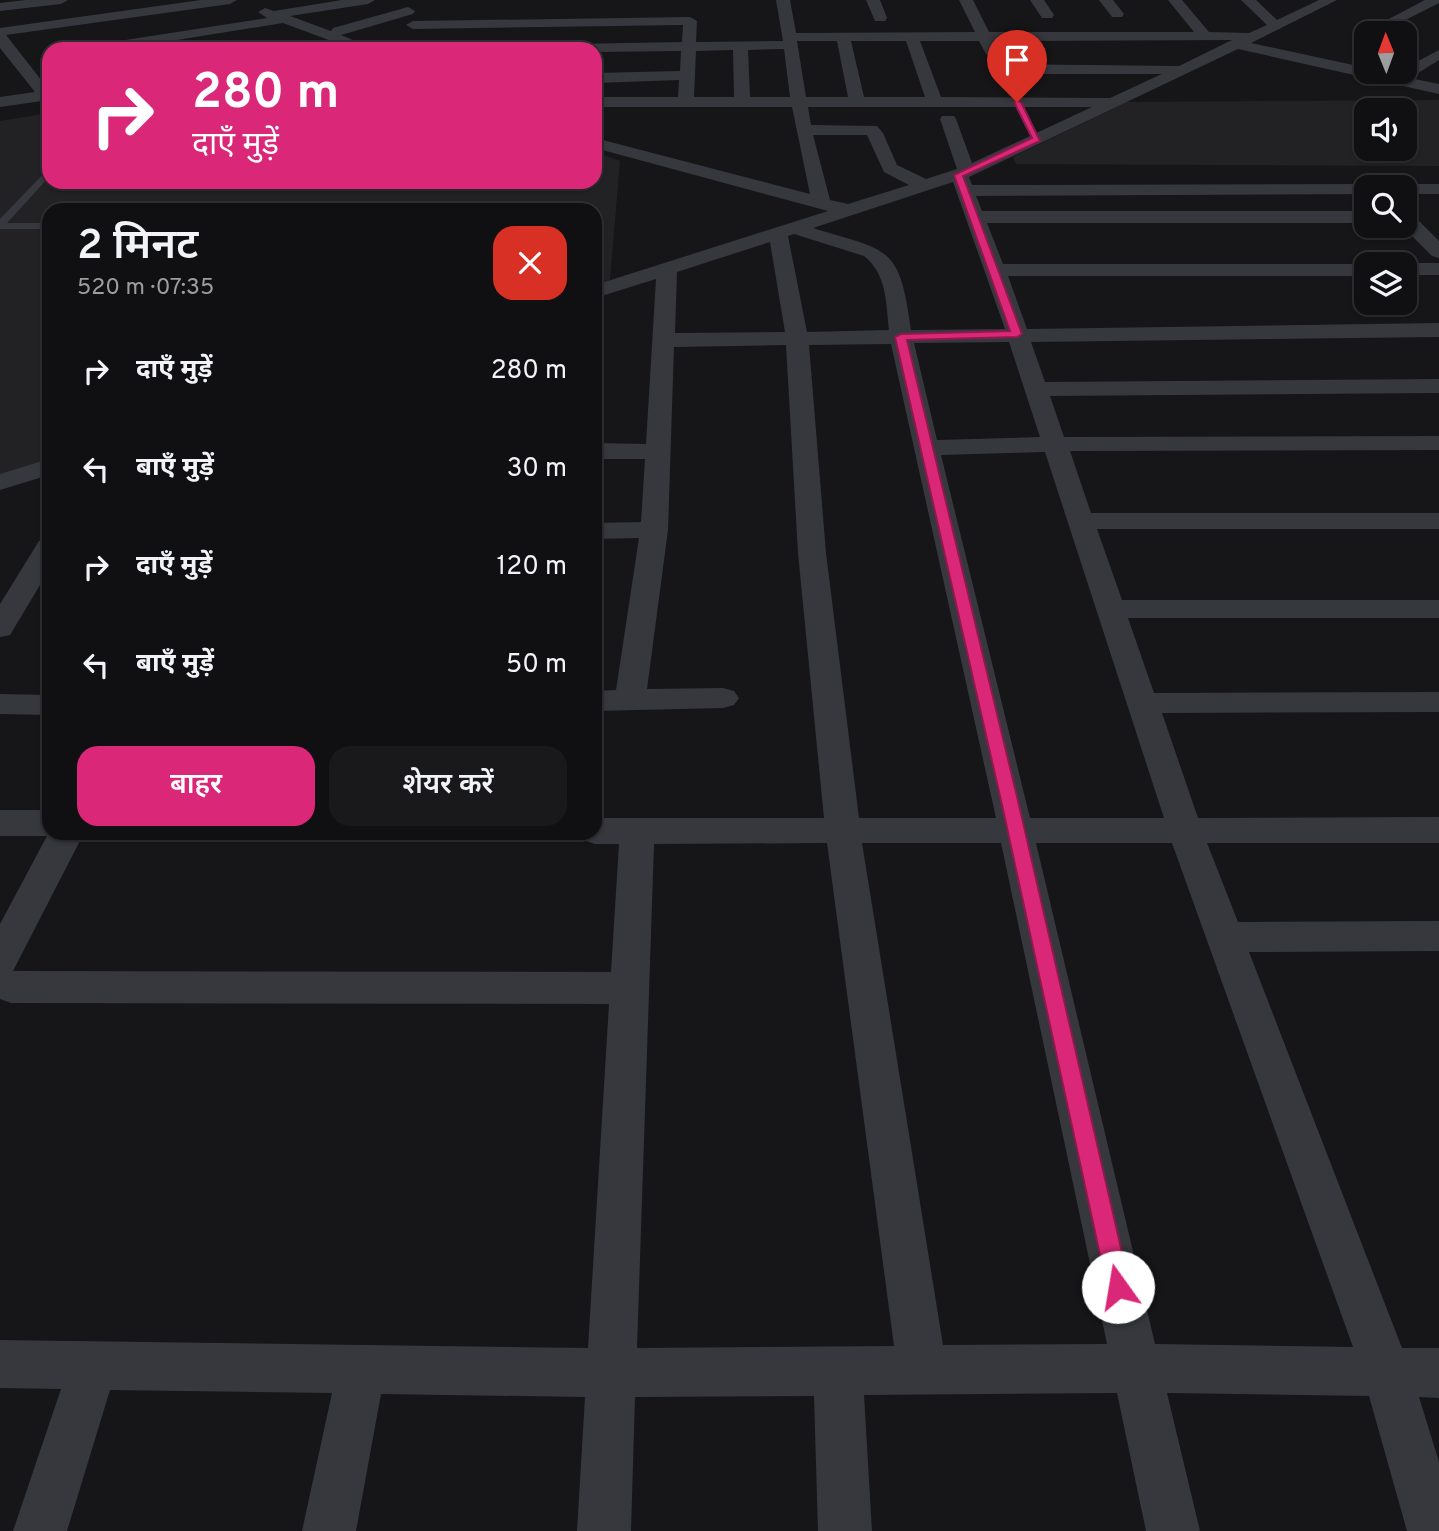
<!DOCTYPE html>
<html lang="hi">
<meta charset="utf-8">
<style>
:root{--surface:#101012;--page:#19191b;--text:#f1f3f6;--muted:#9c9d9f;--line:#303032;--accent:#db2777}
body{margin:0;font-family:Overpass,"Noto Sans Devanagari",sans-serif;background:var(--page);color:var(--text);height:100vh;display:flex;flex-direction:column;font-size:26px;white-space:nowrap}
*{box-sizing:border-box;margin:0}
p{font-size:23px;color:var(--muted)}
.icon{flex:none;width:38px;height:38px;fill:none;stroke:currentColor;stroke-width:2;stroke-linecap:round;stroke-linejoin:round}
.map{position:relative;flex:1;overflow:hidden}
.sheet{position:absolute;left:42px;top:203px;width:560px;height:637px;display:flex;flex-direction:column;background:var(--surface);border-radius:21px;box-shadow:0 2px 5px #0004,0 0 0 2px var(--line)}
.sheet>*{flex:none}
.guide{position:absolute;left:42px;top:42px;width:560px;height:147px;border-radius:21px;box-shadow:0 2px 5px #0004,0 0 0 2px var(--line);background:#db2777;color:#fff;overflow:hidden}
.needle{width:46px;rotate:359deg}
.fabs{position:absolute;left:1354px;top:21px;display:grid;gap:14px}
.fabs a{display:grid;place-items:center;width:63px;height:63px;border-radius:14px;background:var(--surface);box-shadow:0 2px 5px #0004,0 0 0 2px var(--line);font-size:35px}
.pin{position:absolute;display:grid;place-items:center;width:60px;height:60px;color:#fff;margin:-72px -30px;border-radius:50% 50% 50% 0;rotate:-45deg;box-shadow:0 0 7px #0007}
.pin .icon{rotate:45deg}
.me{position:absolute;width:77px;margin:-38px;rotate:347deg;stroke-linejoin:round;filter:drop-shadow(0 0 5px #0008)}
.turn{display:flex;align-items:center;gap:24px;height:147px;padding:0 35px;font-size:32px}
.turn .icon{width:91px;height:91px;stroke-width:2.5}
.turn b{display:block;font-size:49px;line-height:60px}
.round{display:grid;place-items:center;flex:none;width:74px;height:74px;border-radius:21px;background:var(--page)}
.overview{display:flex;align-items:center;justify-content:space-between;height:119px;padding:0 35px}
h1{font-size:42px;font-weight:600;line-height:52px}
.button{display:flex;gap:14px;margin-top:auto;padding:14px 35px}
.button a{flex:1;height:80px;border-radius:21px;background:var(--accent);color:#fff;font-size:28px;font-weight:600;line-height:80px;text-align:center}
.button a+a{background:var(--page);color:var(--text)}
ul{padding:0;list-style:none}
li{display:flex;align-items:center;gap:21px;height:98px;padding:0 35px}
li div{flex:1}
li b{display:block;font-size:26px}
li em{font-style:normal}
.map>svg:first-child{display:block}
.built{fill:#222225;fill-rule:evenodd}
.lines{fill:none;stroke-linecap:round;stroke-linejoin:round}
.lane{fill:#37383d;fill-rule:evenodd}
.street{fill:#37383d;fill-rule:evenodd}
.route{fill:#db2777;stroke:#8e194d;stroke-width:2}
</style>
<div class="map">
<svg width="1439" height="1531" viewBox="0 0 1439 1531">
<rect width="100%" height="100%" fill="#161618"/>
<!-- built -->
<g class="built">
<path d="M1439,100V166L1016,164L1013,157L1127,102ZM1367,110H1405V149H1367Z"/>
<polygon points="49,113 49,182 595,182 595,152 620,161 610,280 595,285 595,210 49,210 49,462 0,477 0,121"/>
</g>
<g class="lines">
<!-- lane -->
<polygon class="lane" points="49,168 49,177 7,223 49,223 49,229 0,229 0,219"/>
<!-- street -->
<g class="street">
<polygon points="26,0 68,0 61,4 0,11 0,3"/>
<polygon points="201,0 237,0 230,4 6,35 49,90 49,100 0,107 0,97 35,92 0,48 0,28"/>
<polygon points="342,0 375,0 368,4 290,16 331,31 333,28 408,7 415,11 413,14 341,35 374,49 353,49 283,23 121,49 112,45 119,41 267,18 258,12 265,8 274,11"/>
<path d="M776,0H790L796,33L975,32L959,0H973L989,32H1194L1168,0H1182L1209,32L1249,33L1267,25L1241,0H1256L1277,20L1319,0H1337L1251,43L1367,68V72L1394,74L1405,72V68L1439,50V60L1410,78L1439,84V94L1238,49L969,177L972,185L1367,184L1375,187H1367V194L976,196L982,211H1367V223H987L1003,264H1368L1367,276H1008L1027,329L1439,323V337L1031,342L1045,382L1439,379V393L1050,396L1064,437L1439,436V450L1070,451L1091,513H1439V529H1097L1122,600H1439V618H1128L1154,693L1439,692V712L1162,713L1198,818L1439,817V843H1207L1238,922L1439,921V951L1249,952L1402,1348H1439V1398L1419,1397L1439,1462V1531H1407L1369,1396L1167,1393L1200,1531H1146L1117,1393L864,1395L872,1531H818L814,1396L635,1397L631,1531H577L585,1397L381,1394L356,1531H302L332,1393L110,1390L67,1531H13L61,1389L0,1388V1340L588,1348L609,1004L11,1003L0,999V924L47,836H0V810H49V833H84L13,971L611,972L619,844H595L583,840L579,833H595V818H824L798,553L786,345L674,347L668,530L647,689L723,688L734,691L739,698L734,705L723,708L595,711V691L616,690L639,538L595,539V523L641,522L645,459H595V443L646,444L656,279L595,298V285L828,211L595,148V138L810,194L792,107H595V97H678L679,80L595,83V73L680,71L681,51L595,52V49H511L518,45L682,42L683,25L413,29L406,25L413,21L690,17L697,21L696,42L783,41ZM1232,40L1179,66L1000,64L992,69L1000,74H1162L1110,98L941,97L920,41H979L986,54L991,55L998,51L993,41ZM797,41H837L848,97H806ZM851,41H906L925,97H864ZM784,49L790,97H750L748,50ZM733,50L734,97H694L696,51ZM808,107H1092L972,163L956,119L954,116H942L940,119L957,169L926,179L897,165L883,133L877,126L811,125ZM813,135H867L884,172L909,185L848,204L830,200ZM953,182L1005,329L911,330C899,245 891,252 813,228ZM794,234L864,256C887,274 886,303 889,330L807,332L788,236ZM770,242L785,332L675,333L677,272ZM1009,342L1040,437L937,440L914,343ZM891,344L996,818H859L826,553L809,345ZM1045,452L1164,818H1030L941,455ZM827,843L894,1346L637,1348L654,844ZM862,843H1001L1107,1344L943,1345ZM1036,843H1172L1353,1347L1155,1344Z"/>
<polygon points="866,0 880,0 887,18 885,21 875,21"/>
<polygon points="1030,0 1044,0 1054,15 1052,18 1042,18"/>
<polygon points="1099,0 1113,0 1124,14 1122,17 1112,17"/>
<polygon points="1425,0 1439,0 1439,3 1380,33 1367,33 1367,37 1362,33"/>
<polygon points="1405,184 1439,184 1439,194 1405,194 1405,187 1397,187"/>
<polygon points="1405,212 1412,214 1439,241 1439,258 1432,256 1402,226 1405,226"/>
<polygon points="1405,263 1439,263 1439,275 1405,275 1405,264 1400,264"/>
<polygon points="49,459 49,475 0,490 0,474"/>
<polygon points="49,539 49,570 10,635 0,637 0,604 39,541"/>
<polygon points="0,694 49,695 49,715 0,714"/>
</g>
</g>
<!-- route -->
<polygon class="route" points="1017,100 1021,102 1040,141 963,176 1022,334 1017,337 907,340 1019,805 1130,1287 1126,1295 1118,1298 1110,1295 1107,1287 1002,805 895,337 901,334 1010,331 954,175 1032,138 1014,102"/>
</svg>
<div class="fabs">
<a><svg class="needle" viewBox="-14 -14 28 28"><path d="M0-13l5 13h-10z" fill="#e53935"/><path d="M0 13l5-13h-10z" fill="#9c9d9f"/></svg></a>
<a><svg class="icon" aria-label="sound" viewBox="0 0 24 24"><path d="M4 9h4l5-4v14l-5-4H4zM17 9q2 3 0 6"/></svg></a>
<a><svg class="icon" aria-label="search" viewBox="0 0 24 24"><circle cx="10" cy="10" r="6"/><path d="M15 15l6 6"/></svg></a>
<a><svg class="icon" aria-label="layers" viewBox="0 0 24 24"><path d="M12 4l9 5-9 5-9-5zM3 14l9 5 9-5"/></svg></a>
</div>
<div class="pin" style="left:1017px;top:102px;background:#d93025"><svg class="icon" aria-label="arrive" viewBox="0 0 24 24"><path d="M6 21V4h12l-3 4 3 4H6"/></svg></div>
<svg class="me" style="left:1118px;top:1287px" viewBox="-20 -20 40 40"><circle r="19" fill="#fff"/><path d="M0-13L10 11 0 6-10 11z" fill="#db2777"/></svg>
<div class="guide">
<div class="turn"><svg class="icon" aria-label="right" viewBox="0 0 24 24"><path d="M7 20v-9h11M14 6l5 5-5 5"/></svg><div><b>280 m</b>दाएँ मुड़ें</div></div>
</div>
<section class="sheet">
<div class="overview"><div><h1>2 मिनट</h1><p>520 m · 07:35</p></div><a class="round" style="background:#d93025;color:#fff"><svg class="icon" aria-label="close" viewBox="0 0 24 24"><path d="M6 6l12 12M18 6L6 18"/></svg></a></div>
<ul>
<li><svg class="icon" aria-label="right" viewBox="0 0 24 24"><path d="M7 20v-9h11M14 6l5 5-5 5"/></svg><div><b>दाएँ मुड़ें</b></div><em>280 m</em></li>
<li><svg class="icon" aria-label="left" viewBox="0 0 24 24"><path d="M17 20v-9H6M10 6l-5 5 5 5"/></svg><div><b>बाएँ मुड़ें</b></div><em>30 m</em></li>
<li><svg class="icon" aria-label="right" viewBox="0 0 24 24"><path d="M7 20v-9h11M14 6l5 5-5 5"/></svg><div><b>दाएँ मुड़ें</b></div><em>120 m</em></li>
<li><svg class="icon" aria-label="left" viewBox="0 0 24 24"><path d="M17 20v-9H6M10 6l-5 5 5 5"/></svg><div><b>बाएँ मुड़ें</b></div><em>50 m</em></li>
</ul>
<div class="button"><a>बाहर</a><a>शेयर करें</a></div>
</section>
</div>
